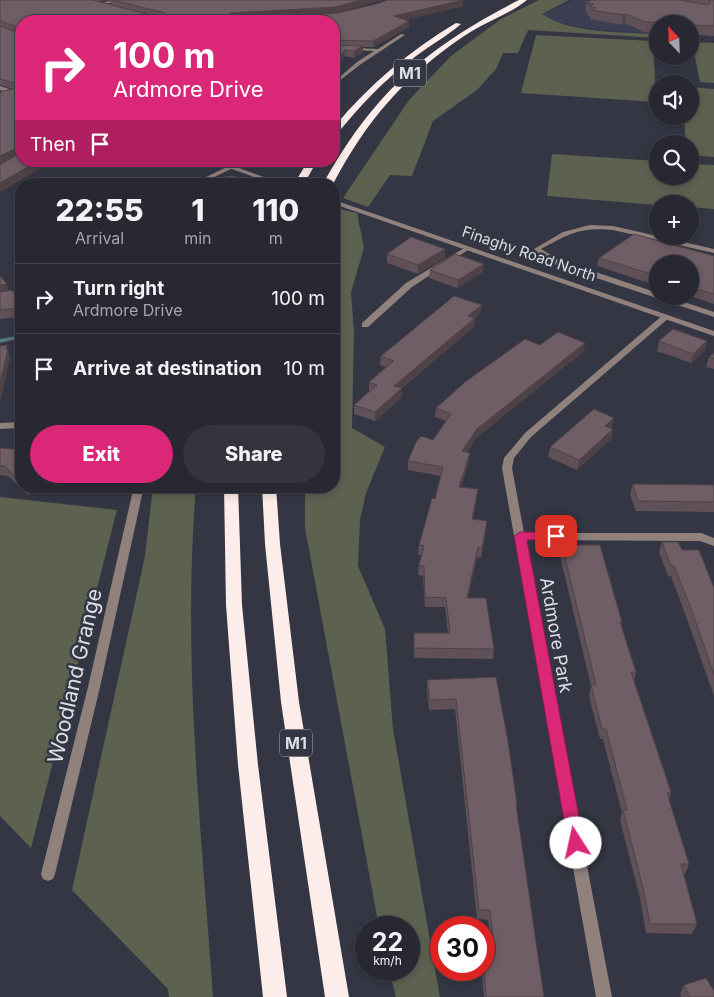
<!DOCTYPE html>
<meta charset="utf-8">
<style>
:root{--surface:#272832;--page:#33343e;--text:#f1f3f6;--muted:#a4a6ac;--line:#43444d;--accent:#db2777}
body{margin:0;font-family:Inter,sans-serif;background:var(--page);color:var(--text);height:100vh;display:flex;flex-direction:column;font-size:19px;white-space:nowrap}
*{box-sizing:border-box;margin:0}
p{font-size:16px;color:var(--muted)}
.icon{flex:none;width:28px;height:28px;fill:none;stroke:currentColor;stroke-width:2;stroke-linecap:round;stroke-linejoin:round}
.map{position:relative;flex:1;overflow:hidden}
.sheet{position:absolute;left:15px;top:178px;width:325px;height:315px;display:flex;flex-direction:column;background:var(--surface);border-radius:20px;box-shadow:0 2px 8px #0003,0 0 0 1px var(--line)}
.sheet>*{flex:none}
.guide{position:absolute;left:15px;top:15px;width:325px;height:152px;border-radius:20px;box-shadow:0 2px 8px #0003,0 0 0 1px var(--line);background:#db2777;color:#fff;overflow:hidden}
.needle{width:32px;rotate:337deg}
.buttons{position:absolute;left:649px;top:15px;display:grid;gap:10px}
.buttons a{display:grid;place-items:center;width:50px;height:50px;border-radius:50%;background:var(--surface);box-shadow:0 2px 8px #0003,0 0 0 1px var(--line);font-size:25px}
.speed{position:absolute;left:355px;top:916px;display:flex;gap:10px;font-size:25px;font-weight:700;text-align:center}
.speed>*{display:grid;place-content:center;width:65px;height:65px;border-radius:50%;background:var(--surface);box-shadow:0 2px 8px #0003,0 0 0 1px var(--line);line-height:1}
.speed small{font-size:12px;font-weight:400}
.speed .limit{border:8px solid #d22;background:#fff;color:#111}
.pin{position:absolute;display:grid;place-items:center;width:42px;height:42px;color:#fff;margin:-21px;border-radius:10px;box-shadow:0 2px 8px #0006}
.me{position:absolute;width:55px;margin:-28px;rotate:350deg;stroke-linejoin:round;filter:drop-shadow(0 0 4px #0008)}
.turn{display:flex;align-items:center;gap:18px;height:105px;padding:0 15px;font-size:22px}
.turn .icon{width:65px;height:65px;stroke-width:2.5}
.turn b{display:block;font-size:35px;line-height:42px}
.then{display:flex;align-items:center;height:48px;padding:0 15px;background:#0003;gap:10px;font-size:19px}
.eta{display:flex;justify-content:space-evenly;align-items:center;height:85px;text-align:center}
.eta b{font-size:30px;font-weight:800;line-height:35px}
.cta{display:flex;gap:10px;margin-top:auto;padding:10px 15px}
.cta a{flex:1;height:58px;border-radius:30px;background:var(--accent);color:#fff;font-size:20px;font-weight:800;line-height:58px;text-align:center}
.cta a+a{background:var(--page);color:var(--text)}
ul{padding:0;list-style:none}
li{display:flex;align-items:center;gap:15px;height:70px;padding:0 15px;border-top:1px solid var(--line)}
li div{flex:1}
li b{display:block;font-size:19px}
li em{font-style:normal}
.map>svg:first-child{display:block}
.built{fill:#3c3f52}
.green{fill:#5d6150}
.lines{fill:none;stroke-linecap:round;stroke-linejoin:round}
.stream{fill:#52777d;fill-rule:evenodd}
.minor{fill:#90817d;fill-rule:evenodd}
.tertiary{fill:#90817d;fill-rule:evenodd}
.motorway{fill:#fdedea;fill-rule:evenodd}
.wall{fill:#5f5157;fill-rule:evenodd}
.shaded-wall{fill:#4e4247}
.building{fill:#6f5e65;stroke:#4e4247}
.route{fill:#db2777;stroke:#8e194d}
.labels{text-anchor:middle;stroke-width:5;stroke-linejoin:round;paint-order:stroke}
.far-street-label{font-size:15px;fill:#dddee7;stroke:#343643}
.shield{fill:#343643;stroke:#aaacb6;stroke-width:1}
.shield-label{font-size:16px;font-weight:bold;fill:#dddee7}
.street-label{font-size:18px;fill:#dddee7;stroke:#343643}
.near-street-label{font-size:21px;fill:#dddee7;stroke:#343643}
</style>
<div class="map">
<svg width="714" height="997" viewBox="0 0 714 997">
<rect width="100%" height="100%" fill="#343643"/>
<!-- built -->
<polygon class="built" points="573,0 714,0 714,37 690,35 690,24 658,24 657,34 602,30 575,26 552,20 542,14"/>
<!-- green -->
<g class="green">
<path d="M539,0H569L542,14C571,34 623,32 657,34V38L528,30L518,53H503L496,69L477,90L433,121L412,176L390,175L368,207L343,198L409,100L451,56L501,19Z"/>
<polygon points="536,35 653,41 656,102 521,93"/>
<polygon points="692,42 714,43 714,83 700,82"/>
<polygon points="690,87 714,89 714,157 690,155 690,144 686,144 684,116 690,116"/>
<polygon points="552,154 657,161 658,176 690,176 690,164 714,165 714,209 690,207 690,204 657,205 547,196"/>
<polygon points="234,176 256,184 211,184 220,177"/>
<polygon points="335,208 357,213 364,247 351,293 354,333 352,428 385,447 366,493 360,519 358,566 385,629 393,729 440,997 396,997 389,970 409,970 409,928 379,927 305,528 305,486 334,486 334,216"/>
<path d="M153,486H196C182,657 201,827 213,997H169L168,989L72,890L145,556Z"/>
<polygon points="0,497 117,510 31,848 0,816"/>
</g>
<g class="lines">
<!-- stream -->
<polygon class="stream" points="21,335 21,338 0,343 0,339"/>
<!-- minor -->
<g class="minor">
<polygon points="113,0 120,0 98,6 96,5"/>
<polygon points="401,34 405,35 361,64 334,85 334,82 357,62 374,51 334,49 334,47 378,49"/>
<polygon points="231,165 233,166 233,168 208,180 205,184 198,184 204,178"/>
<path d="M590,225L613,226L714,249V253L613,230C580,227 569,234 541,249L557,259L658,293V296H666L714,312V317L551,263L540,255L534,249L563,232Z"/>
<polygon points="466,247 471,248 412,287 368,327 362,327 362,323 406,283"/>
<polygon points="21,292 21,296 0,300 0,296"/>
<polygon points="663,315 666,315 670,317 531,437 514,458 512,468 524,533 701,533 714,538 714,546 700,541 525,540 612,997 596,997 502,468 504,458 525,433"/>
<polygon points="21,422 21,428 0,429 0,423"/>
<polygon points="134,486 144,486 100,687 55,874 53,879 48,881 43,879 41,874 88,687"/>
</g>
<!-- tertiary -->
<g class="tertiary">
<polygon points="0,86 21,93 21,96 0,90"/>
<polygon points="210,161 220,161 283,184 273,184"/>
<polygon points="334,200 714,331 714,336 334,204"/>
</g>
<!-- motorway -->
<g class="motorway">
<path d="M519,0H527C510,14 483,23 464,36C405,76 366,121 333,184H323C374,92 427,47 519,0Z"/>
<path d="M456,23L461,24C446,37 427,47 411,60C383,81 359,107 337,134H334V127C369,85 409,51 456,23Z"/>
<polygon points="308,161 317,161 304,184 294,184"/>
<polygon points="224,486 238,486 242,605 258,765 287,997 263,997 238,765 226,605"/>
<polygon points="262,486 276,486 280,544 299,702 349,997 325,997 281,702 265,544"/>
</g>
</g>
<!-- wall -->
<g class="wall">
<path d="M0,0H382L335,13L256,18H270L338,13L463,0V6L404,20L409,21V27L373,47H363V52L354,58L345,56L334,69V21H21V161H53L0,192L16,90L0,85ZM110,0L111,5L100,2Z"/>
<polygon points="592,0 714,0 714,36 690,34 690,24 658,24 658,33 644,32 625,23 622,25 590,19 590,16 587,16 588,12 585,12 586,3"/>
<polygon points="123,161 146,161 141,164"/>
<polygon points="445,249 445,258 418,274 387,263 387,254"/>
<polygon points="714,256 714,304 690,296 690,264 658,264 658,286 597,266 599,258"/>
<polygon points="430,270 483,272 457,288 429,278"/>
<polygon points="0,276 8,291 21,300 21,317 0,319"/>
<polygon points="481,313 475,318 474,327 402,388 402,397 375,421 354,414 354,405 369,391 369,382 386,367 380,365 381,356"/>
<polygon points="659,341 705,350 691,363 657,351"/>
<polygon points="540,345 584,351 476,438 467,452 469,462 461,487 478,489 473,519 486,530 481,558 477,557 468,598 494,649 493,659 414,658 414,633 448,633 445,607 425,607 423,576 418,575 419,565 421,555 418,555 419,545 435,499 441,476 408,470 408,461 433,440 446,421 435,417 436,408"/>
<polygon points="714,353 714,369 706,367 709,357"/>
<polygon points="612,427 611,428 613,429 611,439 577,470 548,457 550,447"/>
<polygon points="0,448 21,450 21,486 56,486 40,494 37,490 28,495 8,476 0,475"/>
<polygon points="633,484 714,485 714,512 636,511 630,494"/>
<polygon points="662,542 682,550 714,588 714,696 688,622 671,576 668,576 659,552"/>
<polygon points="562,545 622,622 621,625 636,672 634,681 671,792 669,800 689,864 685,874 683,874 697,924 692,934 646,933 640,898 620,820 622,813 603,739 600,739 589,696 591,686 560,556"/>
<polygon points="496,677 517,804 516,809 544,997 484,997 482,974 479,974 478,970 484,970 491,944 488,920 477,919 455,709 429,710 427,690 427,680"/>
<polygon points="684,985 714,997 681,997 680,994"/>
</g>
<!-- shaded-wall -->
<g class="shaded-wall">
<polygon points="100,0 110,0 100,2"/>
<polygon points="362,0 382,0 335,13 232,19 230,15 231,13"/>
<polygon points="463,0 463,6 394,22 394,16"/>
<polygon points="626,14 625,23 622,25 623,15"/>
<polygon points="409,21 409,27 373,47 373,41"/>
<polygon points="363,46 363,52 354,58 354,51"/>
<polygon points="345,50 345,56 334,69 334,62"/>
<polygon points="20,146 21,153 0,165 0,156"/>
<polygon points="38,161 53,161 0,192 0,183"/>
<polygon points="141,161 146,161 141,164"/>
<polygon points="445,249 445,258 418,274 418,265"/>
<polygon points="484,264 483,272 457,288 458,280"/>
<polygon points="7,284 9,292 0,294 0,285"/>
<polygon points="482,305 481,313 468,325 468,316"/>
<polygon points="475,318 474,327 394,394 394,386"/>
<polygon points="707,341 705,350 691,363 693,354"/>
<polygon points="585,343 584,351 476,438 461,461 462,451 477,429"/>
<polygon points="7,345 10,358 0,403 0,383"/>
<polygon points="402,388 402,397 375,421 375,412"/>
<polygon points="614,418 612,427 603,435 605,426"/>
<polygon points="613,429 611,439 577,470 579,460"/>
<polygon points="470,453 469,462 458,496 459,487"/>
<polygon points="25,486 36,486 37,490 28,495"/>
<polygon points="38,486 56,486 40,494"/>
<polygon points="478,489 477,499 471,528 472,519"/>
<polygon points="478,547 477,557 466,608 467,598"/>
</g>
<!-- building -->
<g class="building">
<polygon points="0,0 93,0 158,17 166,15 165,13 113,0 362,0 335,7 231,13 230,15 231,17 270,18 338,13 380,3 387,0 463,0 394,16 409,21 373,41 334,40 334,21 21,21 21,28 0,21"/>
<polygon points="592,0 680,0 707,5 711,2 708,0 714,0 714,26 690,25 690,24 645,22 626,14 623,15 591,10 596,8 589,6 594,4 586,3"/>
<polygon points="0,26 19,33 21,31 21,161 38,161 0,183 0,165 20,153 20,146 0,156 0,92 12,89 21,91 21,85 0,79"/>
<polygon points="334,44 334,45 363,46 354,51 345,50 334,62"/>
<polygon points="634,234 714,256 714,294 690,287 690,264 658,264 658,276 599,258"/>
<polygon points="411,237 445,249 418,265 387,254"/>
<polygon points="455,254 484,264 458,280 430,270"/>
<polygon points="0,276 7,284 0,285"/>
<polygon points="12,290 21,300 21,308 0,310 0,292"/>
<polygon points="454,296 482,305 468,316 475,318 394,386 402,388 375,412 354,405 377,385 369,382 394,361 381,356"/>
<polygon points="673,329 707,341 693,354 659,341"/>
<polygon points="558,332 585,343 477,429 462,451 470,453 459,487 478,489 472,519 487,521 482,548 478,547 467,598 486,598 494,649 414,648 414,633 450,633 446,598 425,597 424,566 419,565 424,546 419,545 432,498 435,499 443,467 408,461 416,442 421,436 433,440 451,414 436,408 465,382 525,339 540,345"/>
<polygon points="7,345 6,349 8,349 0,383 0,346"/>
<polygon points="714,353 714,359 709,357"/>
<polygon points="594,409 614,418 605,426 613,429 579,460 550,447"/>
<polygon points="0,448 21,450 21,482 5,466 0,466"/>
<polygon points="633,484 714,485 714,502 638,501"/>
<polygon points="662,542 678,542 682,550 699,550 714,588 714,675 692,611 674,566 671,566"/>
<polygon points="562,545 600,545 622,622 620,622 636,672 631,672 671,792 667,793 689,864 681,864 697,924 650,924 643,888 623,810 627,810 606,729 602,729 591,685 596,685"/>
<polygon points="496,677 508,741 517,804 516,804 544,997 486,997 484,966 484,944 494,944 490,910 479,910 456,699 430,700 427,680"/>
<polygon points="706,978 714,991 714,997 690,997 684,985"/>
</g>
<!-- route -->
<polygon class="route" points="520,532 556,532 562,536 556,540 527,540 584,843 582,848 576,851 570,848 568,843 514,536"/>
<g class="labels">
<!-- far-street labels -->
<g class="far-street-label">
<text transform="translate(529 254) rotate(19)" y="5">Finaghy Road North</text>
</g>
<!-- shield labels -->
<g class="shield">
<rect x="394" y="59.5" width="32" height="27" rx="4"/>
<rect x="280" y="729.5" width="32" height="27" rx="4"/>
</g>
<g class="shield-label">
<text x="410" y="79">M1</text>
<text x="296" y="749">M1</text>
</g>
<!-- street labels -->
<g class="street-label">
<text transform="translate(556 635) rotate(80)" y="6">Ardmore Park</text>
</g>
<!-- near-street labels -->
<g class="near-street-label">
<text transform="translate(75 676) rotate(-77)" y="7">Woodland Grange</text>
</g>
</g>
</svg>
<div class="buttons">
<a><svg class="needle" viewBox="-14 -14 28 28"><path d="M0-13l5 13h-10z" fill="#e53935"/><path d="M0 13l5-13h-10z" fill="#a4a6ac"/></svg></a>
<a><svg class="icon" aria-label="sound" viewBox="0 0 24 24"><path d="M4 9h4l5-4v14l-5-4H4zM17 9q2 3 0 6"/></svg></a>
<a><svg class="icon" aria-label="search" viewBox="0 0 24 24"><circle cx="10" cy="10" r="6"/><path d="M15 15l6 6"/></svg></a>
<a>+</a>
<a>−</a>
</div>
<div class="speed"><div>22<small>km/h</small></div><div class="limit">30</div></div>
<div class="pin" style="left:556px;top:536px;background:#d93025"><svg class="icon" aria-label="arrive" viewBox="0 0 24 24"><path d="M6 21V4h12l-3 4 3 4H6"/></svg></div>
<svg class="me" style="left:576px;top:843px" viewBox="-20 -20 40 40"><circle r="19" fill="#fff"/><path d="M0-13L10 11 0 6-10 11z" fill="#db2777"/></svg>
<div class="guide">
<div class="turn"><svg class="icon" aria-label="right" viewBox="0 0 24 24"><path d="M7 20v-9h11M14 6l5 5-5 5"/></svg><div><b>100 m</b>Ardmore Drive</div></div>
<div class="then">Then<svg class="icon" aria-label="arrive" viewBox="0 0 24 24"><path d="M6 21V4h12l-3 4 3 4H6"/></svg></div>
</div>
<section class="sheet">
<div class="eta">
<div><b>22:55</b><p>Arrival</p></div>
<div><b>1</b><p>min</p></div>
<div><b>110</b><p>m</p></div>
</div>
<ul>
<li><svg class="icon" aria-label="right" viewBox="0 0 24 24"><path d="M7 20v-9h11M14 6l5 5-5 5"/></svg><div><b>Turn right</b><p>Ardmore Drive</p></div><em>100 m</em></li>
<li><svg class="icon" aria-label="arrive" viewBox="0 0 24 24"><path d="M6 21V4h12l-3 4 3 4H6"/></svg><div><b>Arrive at destination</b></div><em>10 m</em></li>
</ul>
<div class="cta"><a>Exit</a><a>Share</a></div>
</section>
</div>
